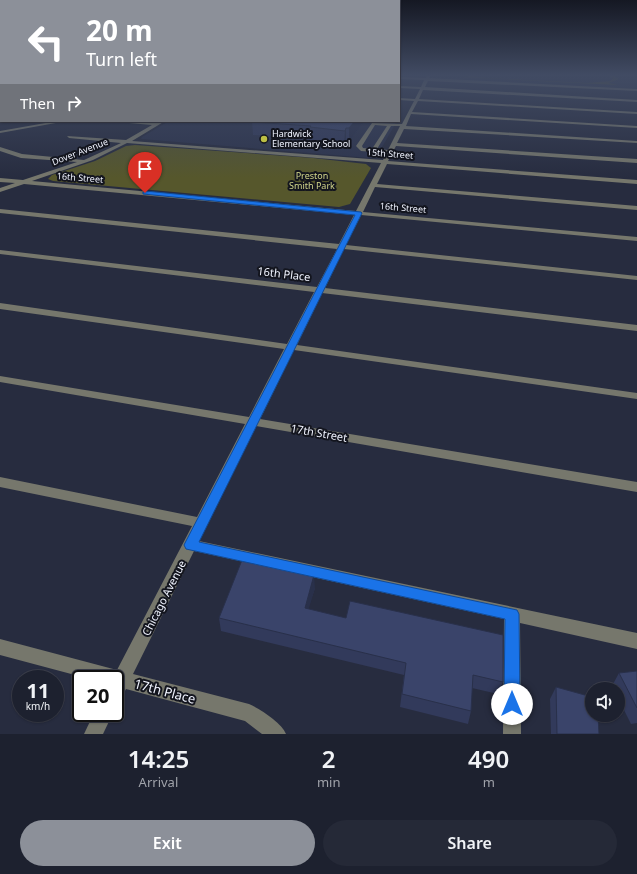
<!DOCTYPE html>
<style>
:root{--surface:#1d212f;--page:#252937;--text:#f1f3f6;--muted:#a0a3aa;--line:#3b3e4b;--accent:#8c9099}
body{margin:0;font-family:"Noto Sans",sans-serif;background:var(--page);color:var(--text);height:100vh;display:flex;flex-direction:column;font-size:15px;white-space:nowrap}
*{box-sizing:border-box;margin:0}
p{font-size:13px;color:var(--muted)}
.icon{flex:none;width:22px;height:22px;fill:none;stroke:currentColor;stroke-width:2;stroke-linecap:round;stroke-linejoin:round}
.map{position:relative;height:734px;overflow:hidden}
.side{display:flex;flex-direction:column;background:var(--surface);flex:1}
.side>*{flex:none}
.top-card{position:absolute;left:0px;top:0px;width:400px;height:122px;box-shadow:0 1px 3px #0004,0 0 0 1px var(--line);background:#8c9099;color:#fff;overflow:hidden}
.controls{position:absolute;left:585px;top:682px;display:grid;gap:8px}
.controls a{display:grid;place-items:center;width:40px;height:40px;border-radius:50%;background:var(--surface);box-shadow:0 1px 3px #0004,0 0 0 1px var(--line);font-size:20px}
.speed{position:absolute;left:12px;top:670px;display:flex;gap:8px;font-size:20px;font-weight:700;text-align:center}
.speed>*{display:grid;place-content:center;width:52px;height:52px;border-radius:50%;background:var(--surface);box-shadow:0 1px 3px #0004,0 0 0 1px var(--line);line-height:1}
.speed small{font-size:10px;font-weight:400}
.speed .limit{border:2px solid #111;border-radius:6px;background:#fff;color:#111}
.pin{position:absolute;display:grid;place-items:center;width:34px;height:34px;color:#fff;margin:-41px -17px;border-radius:50% 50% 50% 0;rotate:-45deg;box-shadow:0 0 4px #0007}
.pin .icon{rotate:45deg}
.me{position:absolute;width:44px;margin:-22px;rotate:0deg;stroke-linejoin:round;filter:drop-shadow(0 0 3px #0008)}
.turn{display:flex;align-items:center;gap:14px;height:84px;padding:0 20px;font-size:18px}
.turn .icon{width:52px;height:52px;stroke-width:2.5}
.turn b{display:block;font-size:28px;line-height:34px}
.then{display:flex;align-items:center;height:38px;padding:0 20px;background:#0003;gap:8px;font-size:15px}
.eta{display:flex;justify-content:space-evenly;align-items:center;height:68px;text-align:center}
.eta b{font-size:24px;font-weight:600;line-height:28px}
.primary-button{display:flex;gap:8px;margin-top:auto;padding:8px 20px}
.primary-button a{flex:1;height:46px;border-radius:24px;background:var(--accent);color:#fff;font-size:16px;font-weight:600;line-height:46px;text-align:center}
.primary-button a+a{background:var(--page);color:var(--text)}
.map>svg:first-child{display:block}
.built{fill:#2c334c}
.green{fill:#56572c}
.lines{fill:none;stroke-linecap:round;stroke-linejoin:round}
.minor{fill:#76776c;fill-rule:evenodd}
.wall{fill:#323a5b}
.shaded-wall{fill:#29304a}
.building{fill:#3a446a;stroke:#29304a}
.route{fill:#1a73e8;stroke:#114b97}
.poi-dot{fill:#bcbf44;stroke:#13151e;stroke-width:1.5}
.labels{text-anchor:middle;stroke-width:4;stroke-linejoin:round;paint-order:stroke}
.far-poi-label{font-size:9px;fill:#f1f4ff;stroke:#13151e;text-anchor:start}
.far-street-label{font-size:9px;fill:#f1f4ff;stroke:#13151e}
.far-park-label{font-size:9px;fill:#d2d68b;stroke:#13151e}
.street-label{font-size:11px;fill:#f1f4ff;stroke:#13151e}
.near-street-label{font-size:13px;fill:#f1f4ff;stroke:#13151e}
</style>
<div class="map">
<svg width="637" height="734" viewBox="0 0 637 734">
<rect width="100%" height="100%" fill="#272c3f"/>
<!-- built -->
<g class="built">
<polygon points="433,75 637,75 637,89 435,79 432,78"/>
<polygon points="169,121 397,121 377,156 370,158 141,139 142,137"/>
</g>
<!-- green -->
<g class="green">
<polygon points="463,75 486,78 587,83 611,81 613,78 607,75 614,76 619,79 608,83 618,85 461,77 468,77"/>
<polygon points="135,145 313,158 366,164 371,168 350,204 339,207 53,181 48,179 52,175 95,161 126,146"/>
</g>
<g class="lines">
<!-- minor -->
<g class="minor">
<path d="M427,75H431L429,78L637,89V91L428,81L425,87L637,100V102L423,90L419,99L637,112V114L418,101L412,112L637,126V128L411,114L406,126L637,141V143L404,129L397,143L637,159V163L396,146L388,161L637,180V184L387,164L377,184L637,206V210L375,187L363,212L637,237V241L361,215L346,245L637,276V280L344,249L325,288L637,325V331L322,293L297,345L637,393V399L294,350L260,419L637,482V492L256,426L199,541L637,633V649L520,623L521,734H503L504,619L194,551L133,674L249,704C260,709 282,723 286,734H262L245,721L126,689L121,698L115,701V679H90L0,655V639L117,670L192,526L0,487V477L197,517L245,424L0,382V376L249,417L284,349L0,309V303L287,344L314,292L0,254V250L317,287L337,249L0,213V209L339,244L354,215L24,184L0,192V188L15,183L0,182V178L23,180L77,162L21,158L0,151V147L22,154L84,160L121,143L69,138L67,136L126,140L152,125L106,121L157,123L165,121L132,141L383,160L387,153L361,151L356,146L372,123L402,124L414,101L399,100V98L415,99L420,89L399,88V86L421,87L424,80L399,79V77L426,78ZM375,125L387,126L372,149L363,148L362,146ZM391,126H400L388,150L377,149ZM127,143L381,163L356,211L32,181L93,160Z"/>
<rect x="0" y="84" width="1" height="2"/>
<rect x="0" y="97" width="1" height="2"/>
<rect x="0" y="112" width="1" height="3"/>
<polygon points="57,121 67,121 0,133 0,131"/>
<polygon points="94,713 113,713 103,734 84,734"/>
</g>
</g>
<!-- wall -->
<g class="wall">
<polygon points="253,121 364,121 349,142 346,142 344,144 310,141 310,139 253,135 252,122"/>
<polygon points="315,588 308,609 503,682 498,694 472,688 471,711 468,724 400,707 404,675 221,631 219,618"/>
<polygon points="637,671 637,723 631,724 618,698 618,689 614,689 612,686 619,673"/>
<polygon points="556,687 599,734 551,734 550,699"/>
</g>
<!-- shaded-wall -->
<g class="shaded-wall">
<polygon points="355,121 364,121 349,142 349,128"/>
<polygon points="346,128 346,142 344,144 345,131"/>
<polygon points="314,575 315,588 305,621 305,608"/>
</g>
<!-- building -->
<g class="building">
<polygon points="253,121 355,121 349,128 346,128 345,131 310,127 311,126 252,122"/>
<polygon points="242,560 314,575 305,608 346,618 350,601 503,635 503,682 473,675 471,711 402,694 406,663 219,618"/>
<polygon points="637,671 637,708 619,673"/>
<polygon points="556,687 592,697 592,715 598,715 599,734 557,734"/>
</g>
<!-- sky -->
<linearGradient id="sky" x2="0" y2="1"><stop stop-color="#151823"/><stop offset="0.42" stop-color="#414b63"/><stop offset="1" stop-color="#414b63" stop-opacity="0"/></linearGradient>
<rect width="637" height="178" fill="url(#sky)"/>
<!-- route -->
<polygon class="route" points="145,191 361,212 362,213 199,542 517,610 519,614 520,704 518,710 512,712 507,710 504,704 505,619 186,549 184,545 186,541 355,215 143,194 143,192"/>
<!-- markers -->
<circle class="poi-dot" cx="264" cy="139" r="4"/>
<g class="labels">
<!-- far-poi labels -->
<g class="far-poi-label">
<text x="272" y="137">Hardwick<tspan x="272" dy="10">Elementary School</tspan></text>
</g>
<!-- far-street labels -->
<g class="far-street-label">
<text transform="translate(80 152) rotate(-21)" y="3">Dover Avenue</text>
<text transform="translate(390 154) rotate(5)" y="3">15th Street</text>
<text transform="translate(80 178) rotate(5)" y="3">16th Street</text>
<text transform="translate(403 208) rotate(5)" y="3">16th Street</text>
</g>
<!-- far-park labels -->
<g class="far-park-label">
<text x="312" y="179">Preston<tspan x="312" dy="10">Smith Park</tspan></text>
</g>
<!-- street labels -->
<g class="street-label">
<text transform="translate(284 274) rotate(7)" y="4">16th Place</text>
<text transform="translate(319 433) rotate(10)" y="4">17th Street</text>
<text transform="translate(164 598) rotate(-63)" y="4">Chicago Avenue</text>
</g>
<!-- near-street labels -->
<g class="near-street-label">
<text transform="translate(165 691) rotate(15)" y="5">17th Place</text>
</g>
</g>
</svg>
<div class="controls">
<a><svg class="icon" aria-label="sound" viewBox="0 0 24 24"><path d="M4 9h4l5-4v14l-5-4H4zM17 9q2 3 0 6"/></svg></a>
</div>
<div class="speed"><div>11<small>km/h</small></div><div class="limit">20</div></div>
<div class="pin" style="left:145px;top:193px;background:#d93025"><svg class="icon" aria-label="arrive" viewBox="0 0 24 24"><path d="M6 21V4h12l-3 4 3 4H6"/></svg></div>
<svg class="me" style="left:512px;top:704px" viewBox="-20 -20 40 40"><circle r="19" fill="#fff"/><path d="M0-13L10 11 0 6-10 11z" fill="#1a73e8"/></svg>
<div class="top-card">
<div class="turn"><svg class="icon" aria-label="left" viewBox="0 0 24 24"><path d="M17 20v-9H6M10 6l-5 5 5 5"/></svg><div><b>20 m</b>Turn left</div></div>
<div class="then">Then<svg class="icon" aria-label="right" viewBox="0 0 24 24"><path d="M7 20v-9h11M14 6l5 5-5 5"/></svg></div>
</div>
</div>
<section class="side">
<div class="eta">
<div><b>14:25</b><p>Arrival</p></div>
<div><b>2</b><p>min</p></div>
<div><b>490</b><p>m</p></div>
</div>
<div class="primary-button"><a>Exit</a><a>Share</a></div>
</section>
